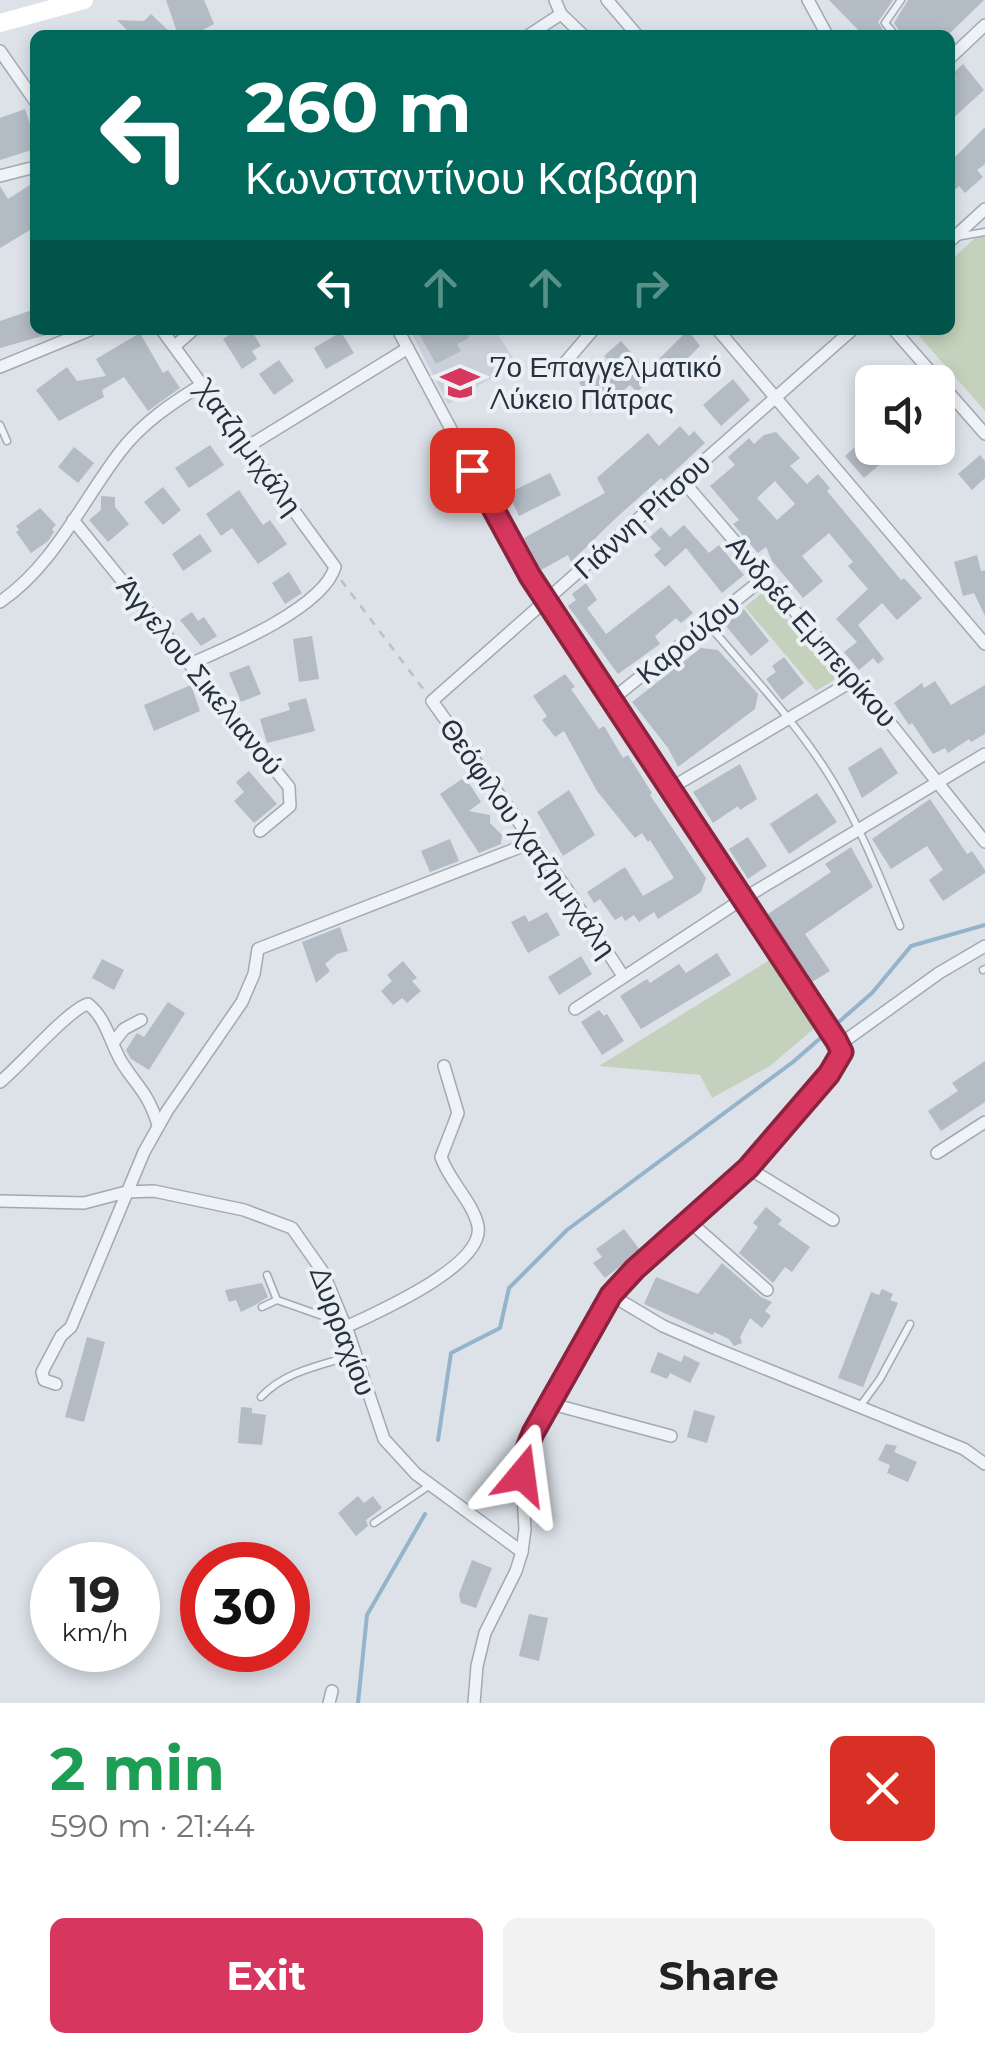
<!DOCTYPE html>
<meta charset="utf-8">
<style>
:root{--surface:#fff;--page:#f2f2f2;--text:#222;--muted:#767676;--accent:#d7365f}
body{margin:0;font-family:Montserrat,sans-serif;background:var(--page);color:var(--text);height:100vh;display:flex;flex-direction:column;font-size:38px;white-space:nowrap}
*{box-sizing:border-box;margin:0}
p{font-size:32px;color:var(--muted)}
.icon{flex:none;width:55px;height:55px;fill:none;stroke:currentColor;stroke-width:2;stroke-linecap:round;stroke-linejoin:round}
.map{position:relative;height:1703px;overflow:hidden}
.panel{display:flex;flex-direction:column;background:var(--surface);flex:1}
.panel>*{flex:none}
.hud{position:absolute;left:30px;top:30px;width:925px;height:305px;border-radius:15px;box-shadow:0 5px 15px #0003;background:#00695c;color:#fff;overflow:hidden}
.buttons{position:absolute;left:855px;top:365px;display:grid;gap:20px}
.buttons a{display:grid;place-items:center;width:100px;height:100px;border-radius:15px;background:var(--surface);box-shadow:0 5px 15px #0003;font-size:50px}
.speed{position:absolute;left:30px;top:1542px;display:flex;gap:20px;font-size:50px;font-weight:700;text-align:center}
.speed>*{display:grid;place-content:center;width:130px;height:130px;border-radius:50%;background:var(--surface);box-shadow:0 5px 15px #0003;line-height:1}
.speed small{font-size:25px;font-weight:400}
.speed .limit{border:15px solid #d22;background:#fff;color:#111}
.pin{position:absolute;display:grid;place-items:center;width:85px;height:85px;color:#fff;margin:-42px;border-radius:20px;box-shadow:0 5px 15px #0006}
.me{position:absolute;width:110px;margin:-55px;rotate:16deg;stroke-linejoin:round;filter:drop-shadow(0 0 8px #0008)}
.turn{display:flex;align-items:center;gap:35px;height:210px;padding:0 50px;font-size:45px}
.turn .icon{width:130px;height:130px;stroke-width:2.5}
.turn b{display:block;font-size:70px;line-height:85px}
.lanes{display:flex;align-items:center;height:95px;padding:0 50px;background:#0003;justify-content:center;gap:50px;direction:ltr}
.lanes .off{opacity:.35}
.round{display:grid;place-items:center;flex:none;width:105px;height:105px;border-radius:15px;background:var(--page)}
.head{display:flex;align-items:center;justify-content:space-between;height:170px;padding:0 50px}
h1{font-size:60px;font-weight:700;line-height:75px;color:#1e9e55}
.action{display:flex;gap:20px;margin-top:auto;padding:20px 50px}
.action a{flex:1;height:115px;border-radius:15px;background:var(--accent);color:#fff;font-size:40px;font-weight:700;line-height:115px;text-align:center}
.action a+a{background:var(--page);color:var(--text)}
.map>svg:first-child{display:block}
.built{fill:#cad1da}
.green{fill:#c4d2bd}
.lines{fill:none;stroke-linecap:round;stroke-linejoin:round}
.stream{stroke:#94b4cb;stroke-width:4}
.building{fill:#b3bbc5;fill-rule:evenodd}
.lane-casing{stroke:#a1a9b2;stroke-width:9}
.street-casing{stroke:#a1a9b2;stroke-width:14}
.path{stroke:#bac0c6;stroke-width:2.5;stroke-dasharray:8 8;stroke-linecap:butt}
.lane{stroke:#eff2f6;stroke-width:6}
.street{stroke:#eff2f6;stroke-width:11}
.secondary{stroke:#fff;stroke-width:18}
.route-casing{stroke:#8c233e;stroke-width:25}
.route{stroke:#d7365f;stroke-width:18}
.labels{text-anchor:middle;stroke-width:8;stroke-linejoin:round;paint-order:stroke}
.poi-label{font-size:28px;fill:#25313f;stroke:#ebf0f5;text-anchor:start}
.street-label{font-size:28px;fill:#25313f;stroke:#ebf0f5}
</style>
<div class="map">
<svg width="985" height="1703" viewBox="0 0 985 1703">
<rect width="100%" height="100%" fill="#dce2e8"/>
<!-- built -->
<polygon class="built" points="410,330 495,330 516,363 448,404"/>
<!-- green -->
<g class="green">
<polygon points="985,229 985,411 914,330 950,330 950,261"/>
<polygon points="763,592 837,678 816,691 745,607"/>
<polygon points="773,958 817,1026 770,1066 712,1098 700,1075 599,1066"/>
</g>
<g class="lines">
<!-- stream -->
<g class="stream">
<polyline points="438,1440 451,1353 500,1328 509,1288 567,1230 793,1062 872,993 911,946 985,925"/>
<polyline points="358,1703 367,1615 425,1514"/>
</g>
</g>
<!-- building -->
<g class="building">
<polygon points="166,0 204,0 214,24 193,35 178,35"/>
<polygon points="829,0 893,0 878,22 886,35 863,35"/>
<polygon points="908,0 984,0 948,35 902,35 894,23"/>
<polygon points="151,14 173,35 132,35 117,20 144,21"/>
<polygon points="963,64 984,90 950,121 950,85 956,79 952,74"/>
<polygon points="25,109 35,138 35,149 0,160 0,118"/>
<polygon points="985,127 985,164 977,170 983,177 965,193 959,186 950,194 950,162"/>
<polygon points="30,185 35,193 35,227 0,248 0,186 8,199"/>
<polygon points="35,309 35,330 57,332 0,348 0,321"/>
<polygon points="237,330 251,330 261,346 252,351 257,359 242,369 223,339"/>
<polygon points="417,330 464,330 469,338 457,344 461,351 436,364"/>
<polygon points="688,330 700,346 674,372 668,366 664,369 657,361"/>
<polygon points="341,332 354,353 326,369 314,348"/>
<polygon points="140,333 163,373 168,370 180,388 148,411 124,377 102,390 104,397 59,421 36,390 67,367 77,381 106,376 96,359"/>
<polygon points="621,341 653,378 637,392 630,385 608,404 602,397 596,402 579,383 607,359 604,356"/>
<polygon points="279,360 294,381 274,395 259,374"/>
<polygon points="733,379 750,400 721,426 703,405"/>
<polygon points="680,426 689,436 694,431 705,443 664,481 661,478 617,517 571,562 568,555 541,570 524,538 605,493 597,478 648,433 659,446"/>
<path d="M776,432L800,458L790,466L807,484L818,474L830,488L827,491L901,580L904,578L922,598L897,620L882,603L858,625L884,659L878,664L873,658L859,670L844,652L857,642L836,619L868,589L848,566L853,562L829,533L802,556L823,581L803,598L772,561L766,547L758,553L733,524L739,520L710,486L735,465L728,457L749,438L754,444L764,435ZM775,481L795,504L777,520L757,498Z"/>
<polygon points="872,432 872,448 899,448 864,478 845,456"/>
<polygon points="210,445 224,465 189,488 175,468"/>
<polygon points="74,447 94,463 78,483 58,467"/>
<polygon points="980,455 985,461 985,478 972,490 958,474"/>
<polygon points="550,473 561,495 519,516 508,493"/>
<polygon points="163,487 181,510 163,525 144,502"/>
<polygon points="239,490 263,525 270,520 287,544 258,564 232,528 221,536 206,514"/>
<polygon points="101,496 115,497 115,507 129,524 108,542 89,520 101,510"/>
<polygon points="40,508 56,525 52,529 54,532 48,541 31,553 16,532 19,530 16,526"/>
<polygon points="684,525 709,553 719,545 744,575 722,593 686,548 665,567 654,555 661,549 650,537 661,527 670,537"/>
<polygon points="200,534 212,551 183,571 172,554"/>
<polygon points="977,555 981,571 985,570 985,616 974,593 963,596 954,562"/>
<polygon points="289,572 302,593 285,604 272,583"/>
<polygon points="586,583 597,600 587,608 606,634 669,585 693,613 681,623 676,618 655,636 660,644 618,674 568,606 576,600 572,594"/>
<polygon points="744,609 769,641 751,656 725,625"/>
<polygon points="192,612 198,621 204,617 217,636 201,646 180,620"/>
<polygon points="312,636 319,679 299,682 293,639"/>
<polygon points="701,648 718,650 758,694 755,709 678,767 668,748 632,702"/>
<polygon points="784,657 804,683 782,700 766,679 776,672 772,666"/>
<polygon points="249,665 261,694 241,702 229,673"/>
<polygon points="565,674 575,687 571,689 599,729 604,726 623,758 628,755 652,793 650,795 706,878 701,892 658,919 654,912 639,922 634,915 625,921 622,916 615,920 600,899 594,903 587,892 625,867 643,896 674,878 650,840 648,842 642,833 635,838 597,791 564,731 555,737 542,720 547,716 533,696"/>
<polygon points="935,681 951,705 985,685 985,734 971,742 969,739 948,753 945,748 933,754 912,723 909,725 894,703 922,683 924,688"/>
<polygon points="191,685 200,711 154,731 144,705"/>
<polygon points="306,698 315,731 267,743 260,719 290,710 288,703"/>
<polygon points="881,747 898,773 862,798 848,768"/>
<polygon points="740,764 757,799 740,810 738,806 713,823 693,792"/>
<polygon points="249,771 277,804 254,823 234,801 244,792 236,782"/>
<polygon points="465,777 481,802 469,811 490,815 490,823 502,835 501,844 479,853 440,794"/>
<polygon points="569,790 595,835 563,856 537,812"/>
<polygon points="817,793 837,822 789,854 770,824"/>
<polygon points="930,799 967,854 972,851 985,870 985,873 943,901 929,880 943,870 927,846 891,869 872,839"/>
<polygon points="748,837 767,866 748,879 729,849"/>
<polygon points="450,839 459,861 430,872 421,851"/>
<polygon points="851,847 873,887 805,934 830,971 812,982 768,914 831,872 825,864"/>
<polygon points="547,912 560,935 528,953 511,922 525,915 529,922"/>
<polygon points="340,927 348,951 337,954 325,964 330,971 316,983 302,942"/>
<polygon points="717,953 731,975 641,1029 620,996 647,979 650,983 679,964 686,973"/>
<polygon points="581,956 592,974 559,995 548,977"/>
<polygon points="102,959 124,970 114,990 92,978"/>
<polygon points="403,961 417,978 412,981 421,991 407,1003 402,998 393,1005 381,991 392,981 387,975"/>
<polygon points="168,1002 185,1013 149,1070 131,1059 126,1050 137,1033 144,1037"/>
<polygon points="599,1010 604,1016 607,1014 624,1041 602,1055 581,1022"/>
<polygon points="985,1061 985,1102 941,1131 928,1111 958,1091 952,1083"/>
<polygon points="766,1207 782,1220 778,1224 810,1247 792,1272 785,1267 773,1283 739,1253 758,1227 753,1223"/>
<polygon points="624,1229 640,1250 605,1278 593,1263 602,1257 596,1249"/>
<polygon points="722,1263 761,1297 772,1302 765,1311 771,1316 762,1328 750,1318 740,1337 742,1343 734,1346 729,1339 714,1332 713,1335 644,1304 656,1277 698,1294"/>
<polygon points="262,1283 268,1297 255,1305 241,1312 236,1300 229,1302 225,1290"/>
<polygon points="882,1289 893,1294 890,1300 898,1303 863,1387 838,1378 871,1292 879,1295"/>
<polygon points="87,1337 105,1342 84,1422 65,1417"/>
<polygon points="658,1352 681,1362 684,1355 700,1363 690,1383 670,1373 667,1379 650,1372"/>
<polygon points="241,1407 252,1408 252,1413 266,1415 262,1445 238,1443"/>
<polygon points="694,1410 715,1416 707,1443 687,1437"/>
<polygon points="886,1444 897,1446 894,1452 917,1462 908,1482 887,1473 890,1465 878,1460"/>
<polygon points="358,1496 364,1503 373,1496 382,1508 366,1520 368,1526 356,1536 338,1513"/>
<polygon points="472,1560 492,1568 476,1608 461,1603 459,1594"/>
<polygon points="529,1614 548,1618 539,1661 519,1656"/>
</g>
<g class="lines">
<!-- lane casing -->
<g class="lane-casing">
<g id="lane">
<polyline points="895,35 885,23 901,0"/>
<polyline points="956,237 985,232"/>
<polyline points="0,425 7,441"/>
<path d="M708,624C751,675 798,724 832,780C860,826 880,877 900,926"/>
<polyline points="983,970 985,969"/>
<polyline points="267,1275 277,1300 334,1320 340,1318"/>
<polyline points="262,1307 277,1300"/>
<path d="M261,1397C285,1371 322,1365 354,1355"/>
<polyline points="861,1405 880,1379 910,1324"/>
<polyline points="374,1523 430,1485"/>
</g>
</g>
<!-- street casing -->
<g class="street-casing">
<g id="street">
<polyline points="555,0 561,14 583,35"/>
<polyline points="607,0 637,35"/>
<polyline points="808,0 827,35"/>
<polyline points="529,35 561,14"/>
<polyline points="0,51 35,101"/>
<polyline points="950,58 985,25"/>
<polyline points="0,176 35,167"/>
<polyline points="950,241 985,209"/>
<path d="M162,330L335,567C323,608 227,648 190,664"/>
<polyline points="398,330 530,577 836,1040 842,1053 829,1074 748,1168 635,1269 611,1295 574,1356 527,1446 522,1475 525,1529 522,1552 516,1571 485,1633 477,1666 474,1703"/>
<polyline points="718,330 985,644"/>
<polyline points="894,330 985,434"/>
<polyline points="175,346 193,330"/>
<polyline points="563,365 593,330"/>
<polyline points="0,367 90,330"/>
<polyline points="247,447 408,348"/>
<polyline points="682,480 879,709 985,842"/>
<polyline points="73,520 289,787 290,806 260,831"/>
<path d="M0,602C54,565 81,503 120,452C142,423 172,403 203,384"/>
<polyline points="610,701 765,577"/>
<polyline points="669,789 854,680"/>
<polyline points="623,976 566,888 432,701 852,330"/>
<polyline points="575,1009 741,900 985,754"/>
<polyline points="113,1043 124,1029 141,1020"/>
<polyline points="839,1045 939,973 985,946"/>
<path d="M0,1082C20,1066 70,1008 88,1004C106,1018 110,1042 121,1061C137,1087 148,1092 158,1125"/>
<polyline points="937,1153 985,1122"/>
<polyline points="748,1168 833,1220"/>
<polyline points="0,1201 84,1203 126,1192 154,1191 244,1210 292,1228 323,1272 349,1335 384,1439 416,1474 522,1552"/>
<polyline points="689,1221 767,1290"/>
<polyline points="611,1295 663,1326 714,1348 964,1449 985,1464"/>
<path d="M346,1327C375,1313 485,1266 478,1226C473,1202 449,1181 441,1157L458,1113L444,1066"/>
<polyline points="56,1384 44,1380 42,1372 61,1336 71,1327 144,1152 167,1111 242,1002 254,974 258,949 533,842"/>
<polyline points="548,1403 671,1436"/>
<polyline points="329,1703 332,1691"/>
</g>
</g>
<!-- path -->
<polyline class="path" points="341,580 424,690"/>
<!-- lane -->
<use href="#lane" class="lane"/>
<!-- street -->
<use href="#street" class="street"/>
<!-- secondary -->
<polyline class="secondary" points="0,23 84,0"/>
</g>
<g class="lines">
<!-- route casing -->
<g class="route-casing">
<polyline id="route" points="472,470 530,576 836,1040 842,1052 829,1074 748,1168 635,1269 611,1295 533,1433 524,1456 522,1475"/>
</g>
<!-- route -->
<use href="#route" class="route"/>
</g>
<!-- icons -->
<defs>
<g id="school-bare" transform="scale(3)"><path d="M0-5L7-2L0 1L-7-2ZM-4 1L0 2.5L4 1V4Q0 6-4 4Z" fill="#d7365f" stroke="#ebf0f5" stroke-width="2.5" paint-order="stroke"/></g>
</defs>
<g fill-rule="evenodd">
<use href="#school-bare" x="460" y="383"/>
</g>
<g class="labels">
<!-- poi labels -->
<g class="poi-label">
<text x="490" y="377">7ο Επαγγελματικό<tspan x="490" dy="32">Λύκειο Πάτρας</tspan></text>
</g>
<!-- street labels -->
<g class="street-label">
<text transform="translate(249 448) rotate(54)" y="10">Χατζημιχάλη</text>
<text transform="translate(642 516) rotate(-42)" y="10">Γιάννη Ρίτσου</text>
<text transform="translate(812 631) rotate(49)" y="10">Ανδρέα Εμπειρίκου</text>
<text transform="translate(688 639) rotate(-39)" y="10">Καρούζου</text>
<text transform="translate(200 676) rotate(51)" y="10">Άγγελου Σικελιανού</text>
<text transform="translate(528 838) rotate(55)" y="10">Θεόφιλου Χατζημιχάλη</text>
<text transform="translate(343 1331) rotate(69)" y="10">Δυρραχίου</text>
</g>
</g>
</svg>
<div class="buttons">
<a><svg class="icon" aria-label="sound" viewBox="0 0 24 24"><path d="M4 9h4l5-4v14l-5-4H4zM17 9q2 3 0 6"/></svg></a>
</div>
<div class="speed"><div>19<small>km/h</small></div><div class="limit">30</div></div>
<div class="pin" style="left:472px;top:470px;background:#d93025"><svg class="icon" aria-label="arrive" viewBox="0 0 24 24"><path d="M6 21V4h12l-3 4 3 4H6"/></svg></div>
<svg class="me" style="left:522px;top:1475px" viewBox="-20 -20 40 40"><path d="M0-17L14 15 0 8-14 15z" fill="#d7365f" stroke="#fff" stroke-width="4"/></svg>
<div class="hud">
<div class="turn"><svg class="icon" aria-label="left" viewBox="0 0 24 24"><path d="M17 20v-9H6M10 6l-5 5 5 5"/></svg><div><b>260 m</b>Κωνσταντίνου Καβάφη</div></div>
<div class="lanes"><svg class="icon" aria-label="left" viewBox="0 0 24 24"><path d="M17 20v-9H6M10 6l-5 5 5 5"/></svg><svg class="icon off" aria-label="ahead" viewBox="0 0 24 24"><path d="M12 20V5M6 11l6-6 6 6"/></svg><svg class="icon off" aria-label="ahead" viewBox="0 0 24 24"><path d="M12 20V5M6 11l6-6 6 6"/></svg><svg class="icon off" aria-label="right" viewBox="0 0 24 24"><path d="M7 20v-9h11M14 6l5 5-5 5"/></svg></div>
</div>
</div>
<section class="panel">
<div class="head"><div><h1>2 min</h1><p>590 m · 21:44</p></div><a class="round" style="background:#d93025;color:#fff"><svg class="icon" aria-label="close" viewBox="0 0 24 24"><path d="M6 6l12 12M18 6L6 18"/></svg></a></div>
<div class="action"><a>Exit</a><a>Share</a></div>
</section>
